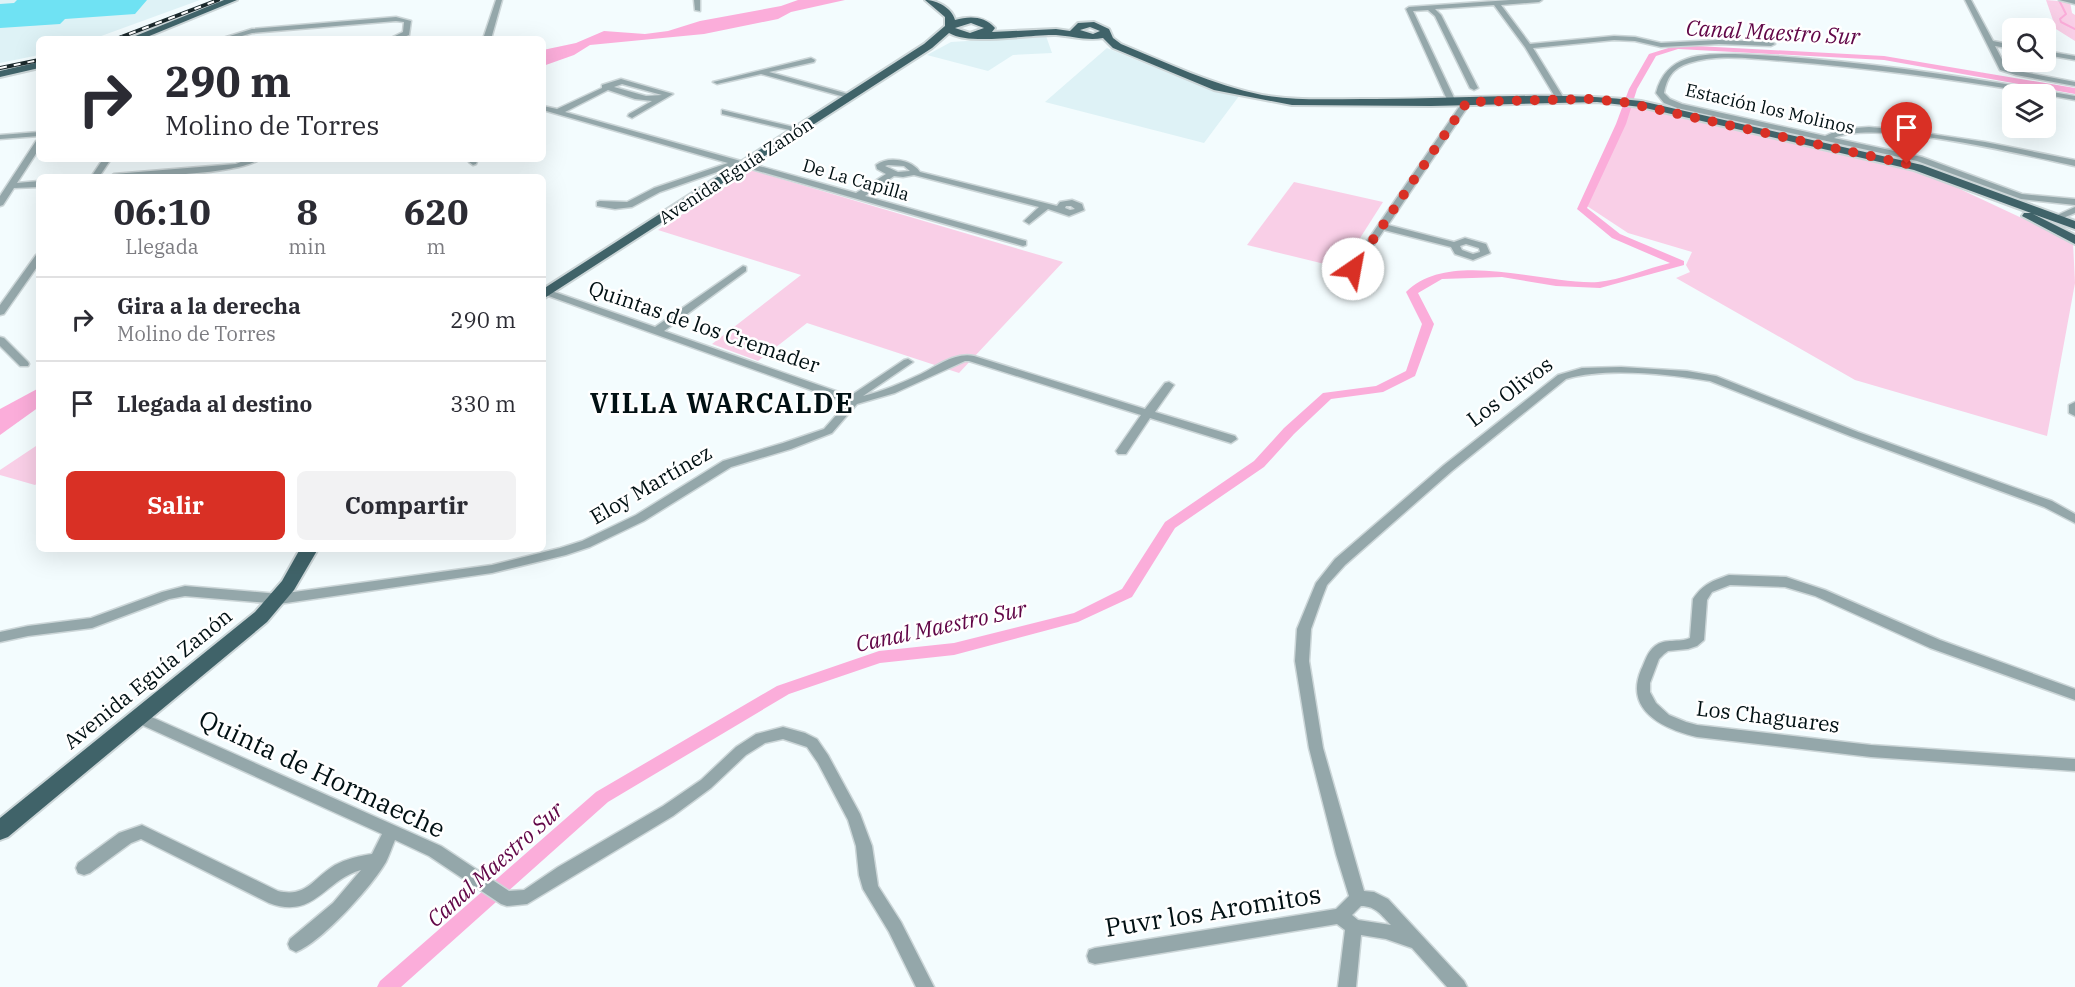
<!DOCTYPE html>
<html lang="es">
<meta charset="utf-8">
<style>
:root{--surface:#fff;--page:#f2f2f3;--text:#2b2b33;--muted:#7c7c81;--line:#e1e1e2;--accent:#d93025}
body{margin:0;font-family:"IBM Plex Serif",serif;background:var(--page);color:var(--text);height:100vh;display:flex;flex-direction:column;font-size:22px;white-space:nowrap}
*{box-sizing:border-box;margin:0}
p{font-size:20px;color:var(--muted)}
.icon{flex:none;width:33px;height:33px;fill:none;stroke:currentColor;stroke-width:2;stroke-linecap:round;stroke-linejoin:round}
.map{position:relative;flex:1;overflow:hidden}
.panel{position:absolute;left:36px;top:174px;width:510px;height:378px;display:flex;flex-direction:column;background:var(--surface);border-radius:9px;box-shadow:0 6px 24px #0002}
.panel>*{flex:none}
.hud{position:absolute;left:36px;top:36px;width:510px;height:126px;border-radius:9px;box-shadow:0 6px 24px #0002;background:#fff;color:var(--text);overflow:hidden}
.fabs{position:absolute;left:2002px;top:18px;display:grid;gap:12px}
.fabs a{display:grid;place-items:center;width:54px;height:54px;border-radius:9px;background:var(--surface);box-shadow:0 6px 24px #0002;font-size:30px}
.pin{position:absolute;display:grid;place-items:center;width:51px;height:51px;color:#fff;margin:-62px -26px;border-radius:50% 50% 50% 0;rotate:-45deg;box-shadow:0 0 6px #0007}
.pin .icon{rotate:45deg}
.me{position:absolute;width:66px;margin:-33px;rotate:33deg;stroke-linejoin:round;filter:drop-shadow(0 0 4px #0008)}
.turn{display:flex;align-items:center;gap:21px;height:126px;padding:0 30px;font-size:27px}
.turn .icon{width:78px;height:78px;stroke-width:2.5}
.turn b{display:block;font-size:42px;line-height:51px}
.eta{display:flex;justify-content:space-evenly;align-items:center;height:102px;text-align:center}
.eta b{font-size:36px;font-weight:700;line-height:42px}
.primary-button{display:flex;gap:12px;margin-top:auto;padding:12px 30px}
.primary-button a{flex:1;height:69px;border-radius:9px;background:var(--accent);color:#fff;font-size:24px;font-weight:700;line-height:69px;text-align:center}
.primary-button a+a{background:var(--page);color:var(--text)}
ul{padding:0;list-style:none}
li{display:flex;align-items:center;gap:18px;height:84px;padding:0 30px;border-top:2px solid var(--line)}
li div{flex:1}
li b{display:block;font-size:22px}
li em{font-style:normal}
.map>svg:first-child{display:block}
.built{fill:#def2f6}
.green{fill:#f9cfe7}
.water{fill:#fbadda}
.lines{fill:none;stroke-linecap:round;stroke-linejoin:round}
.stream{stroke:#fbadda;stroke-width:2}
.canal{fill:#fbadda;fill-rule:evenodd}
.building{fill:#6fe2f3}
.minor-casing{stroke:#ccd6d8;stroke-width:3}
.major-casing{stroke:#ccd6d8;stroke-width:4}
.minor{fill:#94a7aa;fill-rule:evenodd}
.major{fill:#406369;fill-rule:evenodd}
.rail-casing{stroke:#1b292c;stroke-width:4}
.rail{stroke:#fff;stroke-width:2;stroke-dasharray:7;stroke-linecap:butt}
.route{stroke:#d93025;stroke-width:10;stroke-dasharray:0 18}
.labels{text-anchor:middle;stroke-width:5;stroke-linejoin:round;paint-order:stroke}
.far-street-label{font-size:18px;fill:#011013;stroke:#fff}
.street-label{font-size:21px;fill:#011013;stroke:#fff}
.water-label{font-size:22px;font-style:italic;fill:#610647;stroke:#fff}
.near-street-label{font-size:26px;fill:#011013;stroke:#fff}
.district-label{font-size:27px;font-weight:bold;letter-spacing:1.5px;fill:#011013;stroke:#fff}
</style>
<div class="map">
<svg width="2075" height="987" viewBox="0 0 2075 987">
<rect width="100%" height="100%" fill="#f3fcfe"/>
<!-- built -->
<g class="built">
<polygon points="0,0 200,0 93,39 39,39 39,55 0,63"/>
<polygon points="1046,36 1052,53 1013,55 988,71 927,55 951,42"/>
<polygon points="1107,48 1173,75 1239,96 1204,143 1045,102"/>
</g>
<!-- green -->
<g class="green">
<polygon points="2046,0 2070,2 2072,13 2075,15 2075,41 2056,29"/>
<polygon points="1630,106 1915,172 1947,183 2073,242 2075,283 2047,436 1855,380 1676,278 1690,272 1686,265 1692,252 1628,233 1587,206 1606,156"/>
<polygon points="751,170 1063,262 959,373 807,323 758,361 712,344 801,275 658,230"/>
<polygon points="1294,182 1383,202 1341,268 1247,245"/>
<polygon points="39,444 39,482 35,485 0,475 0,470"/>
</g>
<!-- water -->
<g class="water">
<polygon points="798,0 845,0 791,12 778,19 704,34 590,45 574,55 543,66 543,50 576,43 604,31 645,34 668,31 700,21 781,6"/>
<polygon points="39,388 39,407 0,435 0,409"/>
</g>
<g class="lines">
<!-- stream -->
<polyline class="stream" points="2059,0 2066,14 2060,19 2061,22 2075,29"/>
<!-- canal -->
<path class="canal" d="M1678,45L1884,56L2075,88V94L1884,60L1678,49L1656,56L1637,89L1626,124L1587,208L1620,234L1684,261V265L1600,288L1556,286L1502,277L1442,279L1418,293L1434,324L1415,376L1383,392L1331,399L1294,434L1264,467L1175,528L1132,597L1078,622L954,655L880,663L789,694L608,802L401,987H377L380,981L596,792L777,686L879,651L954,643L1074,613L1122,589L1165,522L1254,461L1284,428L1323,393L1376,386L1406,371L1422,324L1406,292C1450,248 1544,285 1598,282C1620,280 1648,268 1670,263L1612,238L1577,209L1616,124L1629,89L1649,54Z"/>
</g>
<!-- building -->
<polygon class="building" points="17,0 147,0 135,14 65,19 60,24 0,28 0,4 14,3"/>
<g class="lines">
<!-- minor casing -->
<g class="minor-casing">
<g id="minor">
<polygon points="496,0 502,0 491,39 483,39"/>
<polygon points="694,0 700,0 700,11 695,10"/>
<polygon points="1510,0 1542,0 1539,2 1501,5 1530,44 1614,36 1635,37 1661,43 1719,40 1771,42 1775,44 1771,46 1719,44 1661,47 1635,41 1614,40 1533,48 1565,100 1561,102 1557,100 1525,47 1494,5 1435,9 1441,15 1478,88 1474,90 1470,88 1435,16 1428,10 1413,11 1456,102 1449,104 1406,9 1409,7"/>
<polygon points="1965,0 1971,0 1993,41 2013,45 2013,49 1995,46 2006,67 2018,71 2075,82 2075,86 2016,75 2000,70"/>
<polygon points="2059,0 2075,0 2075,4"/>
<polygon points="396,17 411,21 409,35 399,39 389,39 403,32 404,22 396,21 252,33 232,39 220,39 252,29"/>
<polygon points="2046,51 2075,56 2075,60 2046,55"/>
<path d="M1735,54C1849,58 1963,76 2075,96V100C1980,83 1882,69 1784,61C1754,59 1718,53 1689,63C1673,68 1667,77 1664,93L1670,99L1682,104L1825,136L1841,129L1869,127L1904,130L1985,142L2075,160V166C2024,155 1877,119 1834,138L1922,157L2022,194L2075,199V205L2021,199L1917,161L1677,108L1664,103L1656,93C1666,54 1701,54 1735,54Z"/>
<polygon points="811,58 815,60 814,62 769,72 852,95 852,99 761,74 717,84 713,82"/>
<path d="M621,79L673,94L632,118L628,116L629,114L652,101L635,99L608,90L565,112L856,193L886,174L877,169L876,165C888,156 911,159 920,172L1057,206L1060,202L1072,200L1082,204L1084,210L1069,216L1048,209L1029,224L1024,221L1039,207L914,175L903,177L894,176L865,196L1026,241V245L1023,246L737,165L660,192L632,207L615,209L597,206V202L600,201L627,202L654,188L728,163L543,110V106L557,109L602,88V85ZM622,84L662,95L646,96L614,87ZM888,165L904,166L910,171L898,172L885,166ZM1066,206H1071L1075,209L1070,210L1065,208Z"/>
<path d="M1464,100L1471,102L1388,225L1454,242L1465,238L1486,244L1490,253L1473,260L1455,254L1451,247L1384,230L1356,271H1350L1348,269ZM1466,244L1479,248L1480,252L1473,254L1462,250L1460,246Z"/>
<polygon points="722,110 798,128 802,130 798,132 722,114"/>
<polygon points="39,132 39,136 0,139 0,135"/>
<polygon points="36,141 39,141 39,149 17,183 39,181 39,187 14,188 3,205 0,206 0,196"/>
<polygon points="103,159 111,159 99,177 91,177"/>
<path d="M248,159H260C238,175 140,177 110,177L114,174L236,164Z"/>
<polygon points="470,159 478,159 476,164 473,165 469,162"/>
<polygon points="2075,207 2075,213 2056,221 2051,218"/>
<polygon points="39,254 39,264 4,314 0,315 0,305 36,255"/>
<path d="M743,266L746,267V271L664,331L850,396L904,360L908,359L913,362L863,396C883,391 902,383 921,374C937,366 955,352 974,356L1145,409L1165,383L1169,382L1174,385L1155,412L1235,436L1237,439L1231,443L1150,418L1126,454H1118L1116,451L1141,415L969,361H965L895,393L857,404L832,433L791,449L731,467L644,521L590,547L566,555L492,573L279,604L185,596L169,599L92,628L28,636L0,642V632L28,626L91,618L162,592L185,586L279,594L492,565L560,548L582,541L636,515L723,461L783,443L824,429L847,403L543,294V288L655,327Z"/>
<polygon points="0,337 4,338 28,362 29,364 28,366 20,366 0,346"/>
<path d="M1621,367L1687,371L1716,376L1858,432L2052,501L2075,514V523L2044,507L1850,436L1710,381C1668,374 1606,367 1566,379L1452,471L1345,565L1327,585L1322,598L1311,629L1309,661L1323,748L1364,891L1374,892L1388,899L1464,981L1467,987H1447L1412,948L1386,939L1361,935L1356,987H1338L1345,930L1337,924L1095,964L1089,962L1087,956L1089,950L1095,948L1336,909L1349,896L1336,854L1309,748L1295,661L1297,629L1316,583L1335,559L1444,465L1558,375L1582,368ZM1361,906C1376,906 1381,915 1391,925L1358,920L1352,915Z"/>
<polygon points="2075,402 2075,416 2069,413 2069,405"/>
<path d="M1729,575L1786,577L1825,590L1940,640L2075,689V700L1930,648L1815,596L1785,587L1730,585L1712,592L1707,600L1704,640L1697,646L1688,649L1668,651L1664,654L1659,659L1650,683V692L1656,703L1669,715L1686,722L1697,725L1871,745L2075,759V771L1871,757L1697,737C1664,729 1624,711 1641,670C1645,662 1647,652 1655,646C1665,638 1679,643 1690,638L1693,599C1703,584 1712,581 1729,575Z"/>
<path d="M138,711L441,846L509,891L524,890L558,867L663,806L701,780L736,747L756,734L783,727L805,733L817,739L828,755L860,814L872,846L878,886L901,922L934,987H916L889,932L863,889L859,875L856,846L848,820L818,763L807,747L783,739L765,743L746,755L711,788L673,816L527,904L507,906L501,904L429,856L395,840C392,847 389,856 386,862C372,886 323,941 296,952L290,949L288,944L290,939L333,903L361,870C324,880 315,920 269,903L141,839L131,843L90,873L84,875L78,873L76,868L78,863L119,833L142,825L278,891C307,898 313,878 335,865C346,859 359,856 372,854L382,834L133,721L131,717L133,713Z"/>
</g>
</g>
<!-- major casing -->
<g class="major-casing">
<g id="major">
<polygon points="224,0 237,0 142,39 128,39"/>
<path d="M925,0C937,0 952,8 955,20C970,16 984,16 995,28L992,32L1056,29L1070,31L1078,23L1094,22L1109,29L1113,38L1121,44C1167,63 1213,85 1262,95C1295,101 1329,99 1362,99C1455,100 1549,90 1641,101L1922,165L2075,221V229L2033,214L2075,235V244L2022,216L2024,213H2031L1914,170L1641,107L1597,102L1431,106L1292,105L1214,90L1113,48L1103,38C1087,41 1072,36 1056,35C1029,34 971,46 949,33L932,48L543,299V289L924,44L945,26V17ZM971,23L984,28L970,33L955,28ZM1090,27L1100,31L1093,34L1080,30Z"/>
<polygon points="39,62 39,68 0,77 0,71"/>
<polygon points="300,549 318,549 294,590 267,622 8,837 0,840 0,818 255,612 282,581"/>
</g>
</g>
<!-- minor -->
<use href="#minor" class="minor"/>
<!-- major -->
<use href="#major" class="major"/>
<!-- rail casing -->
<g class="rail-casing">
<g id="rail">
<polyline points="116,39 218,0"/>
<polyline points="0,68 39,60"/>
</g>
</g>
<!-- rail -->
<use href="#rail" class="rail"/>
</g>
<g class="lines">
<!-- route -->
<polyline class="route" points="1353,269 1467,102 1588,99 1623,102 1907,164"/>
</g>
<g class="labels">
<!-- far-street labels -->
<g class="far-street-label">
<text transform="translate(1770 109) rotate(13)" y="6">Estación los Molinos</text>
<text transform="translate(736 171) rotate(-33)" y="6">Avenida Eguía Zanón</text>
<text transform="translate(856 180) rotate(16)" y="6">De La Capilla</text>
</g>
<!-- street labels -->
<g class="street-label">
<text transform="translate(704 327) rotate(19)" y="7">Quintas de los Cremader</text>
<text transform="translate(1510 392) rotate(-37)" y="7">Los Olivos</text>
<text transform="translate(651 485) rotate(-30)" y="7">Eloy Martínez</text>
<text transform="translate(148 679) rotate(-39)" y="7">Avenida Eguía Zanón</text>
<text transform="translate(1768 717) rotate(7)" y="7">Los Chaguares</text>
</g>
<!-- water labels -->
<g class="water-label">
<text transform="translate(1773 32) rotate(3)" y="8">Canal Maestro Sur</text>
<text transform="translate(941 626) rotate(-12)" y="8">Canal Maestro Sur</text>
<text transform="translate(495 864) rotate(-42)" y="8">Canal Maestro Sur</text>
</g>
<!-- near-street labels -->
<g class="near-street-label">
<text transform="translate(322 774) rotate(25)" y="9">Quinta de Hormaeche</text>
<text transform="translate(1213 911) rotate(-9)" y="9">Puvr los Aromitos</text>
</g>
<!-- district labels -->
<g class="district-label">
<text x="722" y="413">VILLA WARCALDE</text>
</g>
</g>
</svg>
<div class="fabs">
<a><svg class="icon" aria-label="search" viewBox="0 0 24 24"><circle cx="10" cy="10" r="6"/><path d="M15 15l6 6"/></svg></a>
<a><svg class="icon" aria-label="layers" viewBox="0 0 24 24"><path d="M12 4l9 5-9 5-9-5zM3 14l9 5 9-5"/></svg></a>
</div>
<div class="pin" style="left:1907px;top:164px;background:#d93025"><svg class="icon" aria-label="arrive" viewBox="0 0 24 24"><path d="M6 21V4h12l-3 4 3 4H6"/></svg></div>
<svg class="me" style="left:1353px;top:269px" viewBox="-20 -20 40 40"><circle r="19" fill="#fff"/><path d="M0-13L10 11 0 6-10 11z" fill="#d93025"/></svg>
<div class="hud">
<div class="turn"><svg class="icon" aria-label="right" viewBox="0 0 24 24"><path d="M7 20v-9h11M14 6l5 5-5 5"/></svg><div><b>290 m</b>Molino de Torres</div></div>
</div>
<section class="panel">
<div class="eta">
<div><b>06:10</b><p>Llegada</p></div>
<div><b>8</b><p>min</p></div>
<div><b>620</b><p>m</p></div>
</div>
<ul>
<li><svg class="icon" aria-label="right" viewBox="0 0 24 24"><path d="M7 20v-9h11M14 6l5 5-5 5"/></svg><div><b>Gira a la derecha</b><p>Molino de Torres</p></div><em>290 m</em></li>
<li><svg class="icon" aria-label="arrive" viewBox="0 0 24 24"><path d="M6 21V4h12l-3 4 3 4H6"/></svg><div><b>Llegada al destino</b></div><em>330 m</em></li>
</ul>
<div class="primary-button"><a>Salir</a><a>Compartir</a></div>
</section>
</div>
